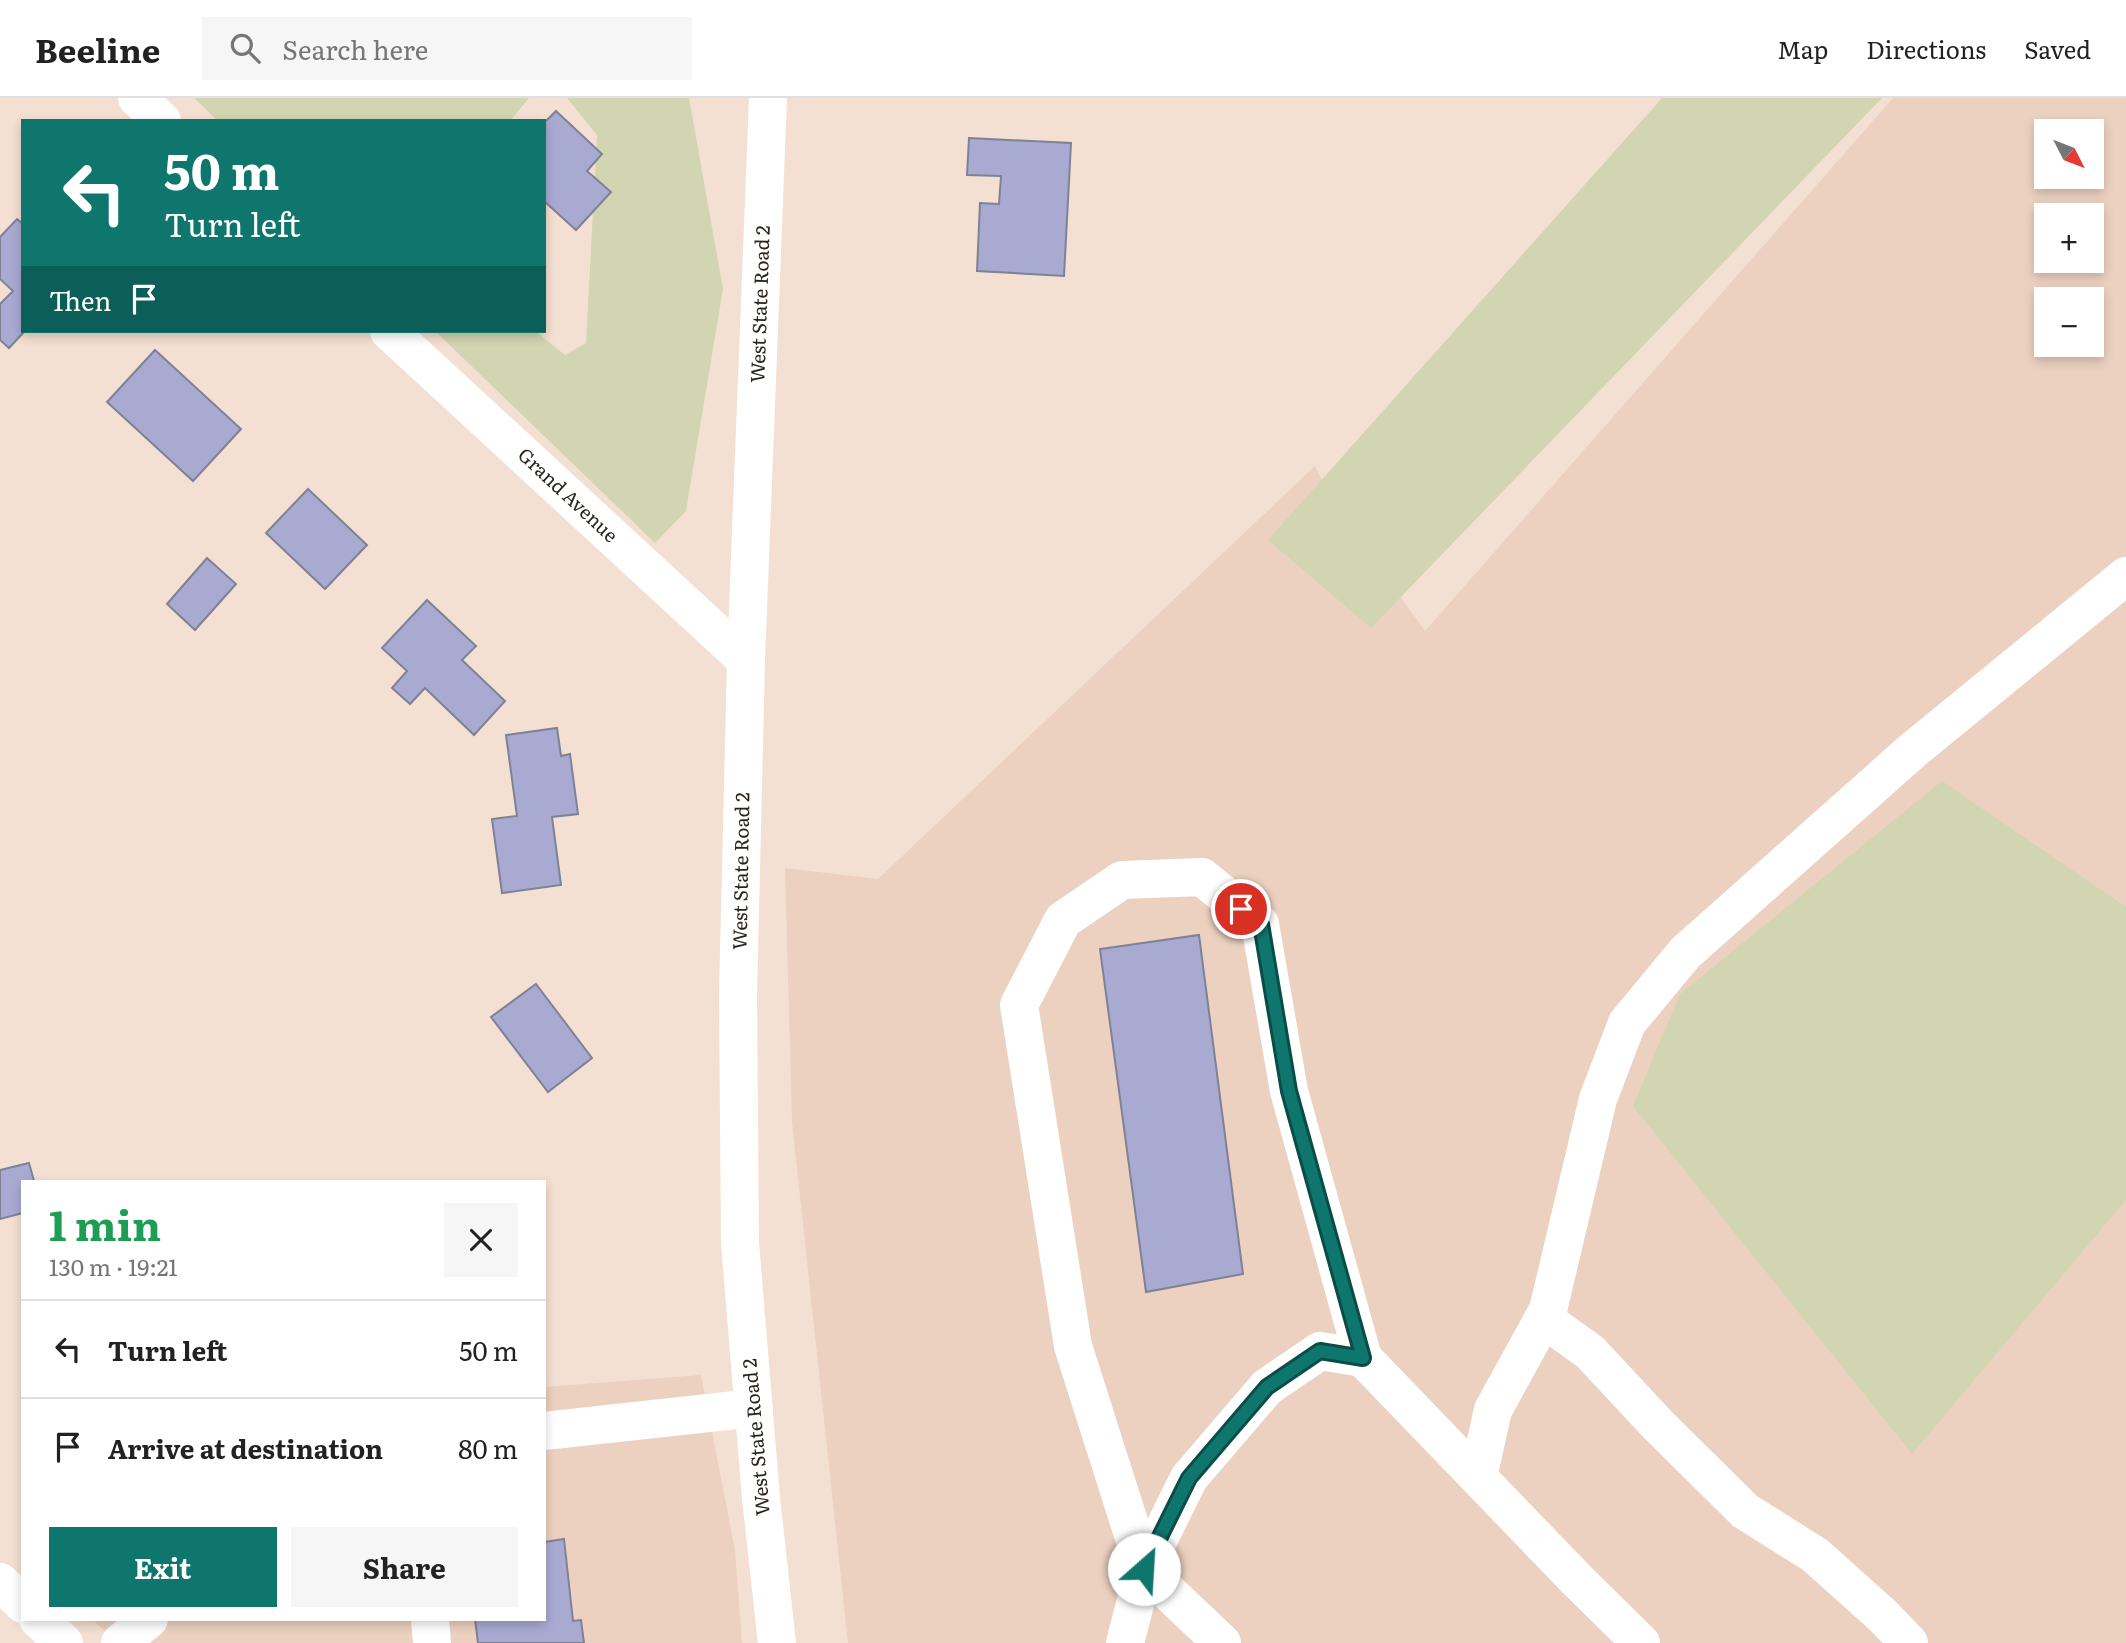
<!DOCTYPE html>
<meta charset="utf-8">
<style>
:root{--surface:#fff;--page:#f6f6f6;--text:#222;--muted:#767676;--line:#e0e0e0;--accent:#0f766e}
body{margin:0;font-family:Literata,serif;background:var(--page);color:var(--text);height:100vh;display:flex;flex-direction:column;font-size:26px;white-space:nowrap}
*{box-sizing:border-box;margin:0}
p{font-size:23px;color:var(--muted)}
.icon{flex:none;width:38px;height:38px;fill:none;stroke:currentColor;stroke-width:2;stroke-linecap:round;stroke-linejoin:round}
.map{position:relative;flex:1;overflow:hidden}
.drawer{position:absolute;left:21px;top:1082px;width:525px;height:441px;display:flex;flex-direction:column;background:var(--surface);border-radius:0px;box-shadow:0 4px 10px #0003}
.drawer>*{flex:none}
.banner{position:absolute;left:21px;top:21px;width:525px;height:214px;border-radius:0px;box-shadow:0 4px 10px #0003;background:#0f766e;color:#fff;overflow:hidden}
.needle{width:46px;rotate:132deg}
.tools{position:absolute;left:2034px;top:21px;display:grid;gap:14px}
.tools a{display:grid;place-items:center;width:70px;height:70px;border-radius:0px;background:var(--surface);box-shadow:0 4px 10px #0003;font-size:35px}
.pin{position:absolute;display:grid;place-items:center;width:60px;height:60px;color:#fff;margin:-30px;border:4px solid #fff;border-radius:50%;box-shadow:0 2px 7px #0007}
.me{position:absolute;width:77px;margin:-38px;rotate:26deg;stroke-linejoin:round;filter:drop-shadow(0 0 5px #0008)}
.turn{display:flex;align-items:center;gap:24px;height:147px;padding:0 28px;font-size:32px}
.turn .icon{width:91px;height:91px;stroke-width:2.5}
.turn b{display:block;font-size:49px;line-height:60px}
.then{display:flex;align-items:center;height:66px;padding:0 28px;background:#0003;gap:14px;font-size:26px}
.round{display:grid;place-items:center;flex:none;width:74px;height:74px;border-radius:0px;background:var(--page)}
.head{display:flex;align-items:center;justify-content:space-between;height:119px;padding:0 28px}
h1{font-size:42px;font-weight:700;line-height:52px;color:#1e9e55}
.button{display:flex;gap:14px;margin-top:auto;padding:14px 28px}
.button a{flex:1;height:80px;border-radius:0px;background:var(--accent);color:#fff;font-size:28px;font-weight:700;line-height:80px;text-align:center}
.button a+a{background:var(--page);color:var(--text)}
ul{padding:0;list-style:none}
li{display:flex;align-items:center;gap:21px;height:98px;padding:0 28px;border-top:2px solid var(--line)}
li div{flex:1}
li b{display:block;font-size:26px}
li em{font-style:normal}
header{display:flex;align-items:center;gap:42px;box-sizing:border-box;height:98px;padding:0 35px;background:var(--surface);border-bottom:2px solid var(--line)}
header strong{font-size:33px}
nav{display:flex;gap:38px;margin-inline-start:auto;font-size:24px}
.search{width:490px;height:63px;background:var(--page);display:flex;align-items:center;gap:18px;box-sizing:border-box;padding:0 24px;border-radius:0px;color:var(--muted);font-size:26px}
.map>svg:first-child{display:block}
.built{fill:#ecd1c0;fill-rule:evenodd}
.green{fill:#d2d5b1}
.building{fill:#a8aad2;stroke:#7f8194;stroke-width:2}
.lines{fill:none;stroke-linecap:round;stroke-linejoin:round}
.minor{stroke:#fff;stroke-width:38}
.major{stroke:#fff;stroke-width:38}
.route-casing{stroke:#0a4d48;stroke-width:18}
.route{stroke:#0f766e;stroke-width:12}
.labels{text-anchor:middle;stroke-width:7;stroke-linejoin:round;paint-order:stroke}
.street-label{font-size:19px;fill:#2b231e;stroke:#fff}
</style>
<header>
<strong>Beeline</strong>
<div class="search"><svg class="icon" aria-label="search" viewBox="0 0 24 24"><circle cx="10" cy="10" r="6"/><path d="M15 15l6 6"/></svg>Search here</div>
<nav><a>Map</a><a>Directions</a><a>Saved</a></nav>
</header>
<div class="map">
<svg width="2126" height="1545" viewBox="0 0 2126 1545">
<rect width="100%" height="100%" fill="#f4e0d2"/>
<!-- built -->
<g class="built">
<path d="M1893,0H2126V1545H848L792,1024L785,770L878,781L1315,368L1335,407L1425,533ZM2046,33H2091V79H2046ZM2046,117H2091V163H2046ZM2046,201H2091V247H2046Z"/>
<polygon points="701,1277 735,1452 742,1545 118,1545 92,1521 544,1521 544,1289"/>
</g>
<!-- green -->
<g class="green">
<polygon points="194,0 529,0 510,23 218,23"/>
<polygon points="567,0 689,0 723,191 686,413 655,445 435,233 535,233 565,257 586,245 597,37"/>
<polygon points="1662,0 1882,0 1371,530 1268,442"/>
<polygon points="1942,683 2126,809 2126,1102 1912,1356 1633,1008 1680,896"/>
</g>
<!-- building -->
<g class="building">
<polygon points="556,13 602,56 587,73 611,94 576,132 544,103 544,25"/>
<polygon points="969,40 1071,45 1064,178 977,173 980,105 999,106 1001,78 967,77"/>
<polygon points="17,121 23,126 23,233 25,233 9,250 0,242 0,206 13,193 0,181 0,139"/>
<polygon points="155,252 241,331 193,383 107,304"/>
<polygon points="308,391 367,447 325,491 266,435"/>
<polygon points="207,460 236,486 195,532 167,506"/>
<polygon points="427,502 476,548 462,562 505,603 474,637 425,590 410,606 392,590 407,573 382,550"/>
<polygon points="557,630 561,658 570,656 578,716 552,719 561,787 502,795 492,721 517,718 506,637"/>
<polygon points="1199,837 1243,1176 1146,1194 1100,851"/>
<polygon points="536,886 592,960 548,994 491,919"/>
<polygon points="29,1065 34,1083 23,1083 23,1115 0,1121 0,1072"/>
<polygon points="564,1441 573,1523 581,1522 584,1545 478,1545 475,1521 544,1521 544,1444"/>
</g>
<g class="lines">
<!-- minor -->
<g class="minor">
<polyline points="137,0 162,23"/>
<polyline points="389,233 746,562"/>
<polyline points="1544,1221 1590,1254 1658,1327 1745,1413 1815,1457 1883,1518 1909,1545"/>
<polyline points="544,1333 754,1310"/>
<polyline points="1478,1379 1493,1312 1548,1212 1598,1001 1627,925 1685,855 1912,653 2126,478"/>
<polyline points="430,1521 432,1545"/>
<polyline points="120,1545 149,1521"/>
<polyline points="1125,1545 1144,1471 1189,1380 1267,1289 1320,1253 1363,1260 1577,1482 1641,1545"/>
<polyline points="1222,1545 1144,1471 1073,1248 1019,907 1063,822 1122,782 1202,779 1260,826 1289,993 1363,1260"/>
</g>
<!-- major -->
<g class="major">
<polyline points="768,0 746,562 738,897 740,1145 761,1400 777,1545"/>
<polyline points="0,1484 23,1506"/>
<polyline points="38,1521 64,1545"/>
</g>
</g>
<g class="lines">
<!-- route casing -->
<g class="route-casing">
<polyline id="route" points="1144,1471 1189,1380 1267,1289 1320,1253 1363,1260 1289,993 1261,826 1241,811"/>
</g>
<!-- route -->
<use href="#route" class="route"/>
</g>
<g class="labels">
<!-- street labels -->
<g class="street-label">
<text transform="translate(760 206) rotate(-88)" y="7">West State Road 2</text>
<text transform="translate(568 397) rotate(43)" y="7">Grand Avenue</text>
<text transform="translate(741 773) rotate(-89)" y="7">West State Road 2</text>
<text transform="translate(756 1339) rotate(-95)" y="7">West State Road 2</text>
</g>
</g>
</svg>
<div class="tools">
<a><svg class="needle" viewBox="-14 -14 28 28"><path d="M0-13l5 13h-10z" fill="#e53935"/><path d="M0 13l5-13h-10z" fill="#767676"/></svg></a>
<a>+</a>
<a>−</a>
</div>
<div class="pin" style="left:1241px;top:811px;background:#d93025"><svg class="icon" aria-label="arrive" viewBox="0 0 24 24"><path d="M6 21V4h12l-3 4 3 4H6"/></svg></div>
<svg class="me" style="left:1144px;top:1471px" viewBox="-20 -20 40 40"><circle r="19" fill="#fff"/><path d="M0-13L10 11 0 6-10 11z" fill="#0f766e"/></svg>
<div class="banner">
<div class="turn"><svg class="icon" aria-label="left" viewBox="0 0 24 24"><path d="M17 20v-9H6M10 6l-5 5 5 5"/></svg><div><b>50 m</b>Turn left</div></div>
<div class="then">Then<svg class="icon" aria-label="arrive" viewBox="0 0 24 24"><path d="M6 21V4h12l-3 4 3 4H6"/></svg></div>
</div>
<section class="drawer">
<div class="head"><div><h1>1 min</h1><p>130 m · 19:21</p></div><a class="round"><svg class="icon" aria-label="close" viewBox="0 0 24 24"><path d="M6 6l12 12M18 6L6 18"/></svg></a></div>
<ul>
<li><svg class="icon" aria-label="left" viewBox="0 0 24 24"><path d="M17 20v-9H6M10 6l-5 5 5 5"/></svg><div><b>Turn left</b></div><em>50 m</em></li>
<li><svg class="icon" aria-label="arrive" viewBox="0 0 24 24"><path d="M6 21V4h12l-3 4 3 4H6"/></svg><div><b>Arrive at destination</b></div><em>80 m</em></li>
</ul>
<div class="button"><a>Exit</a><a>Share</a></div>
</section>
</div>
